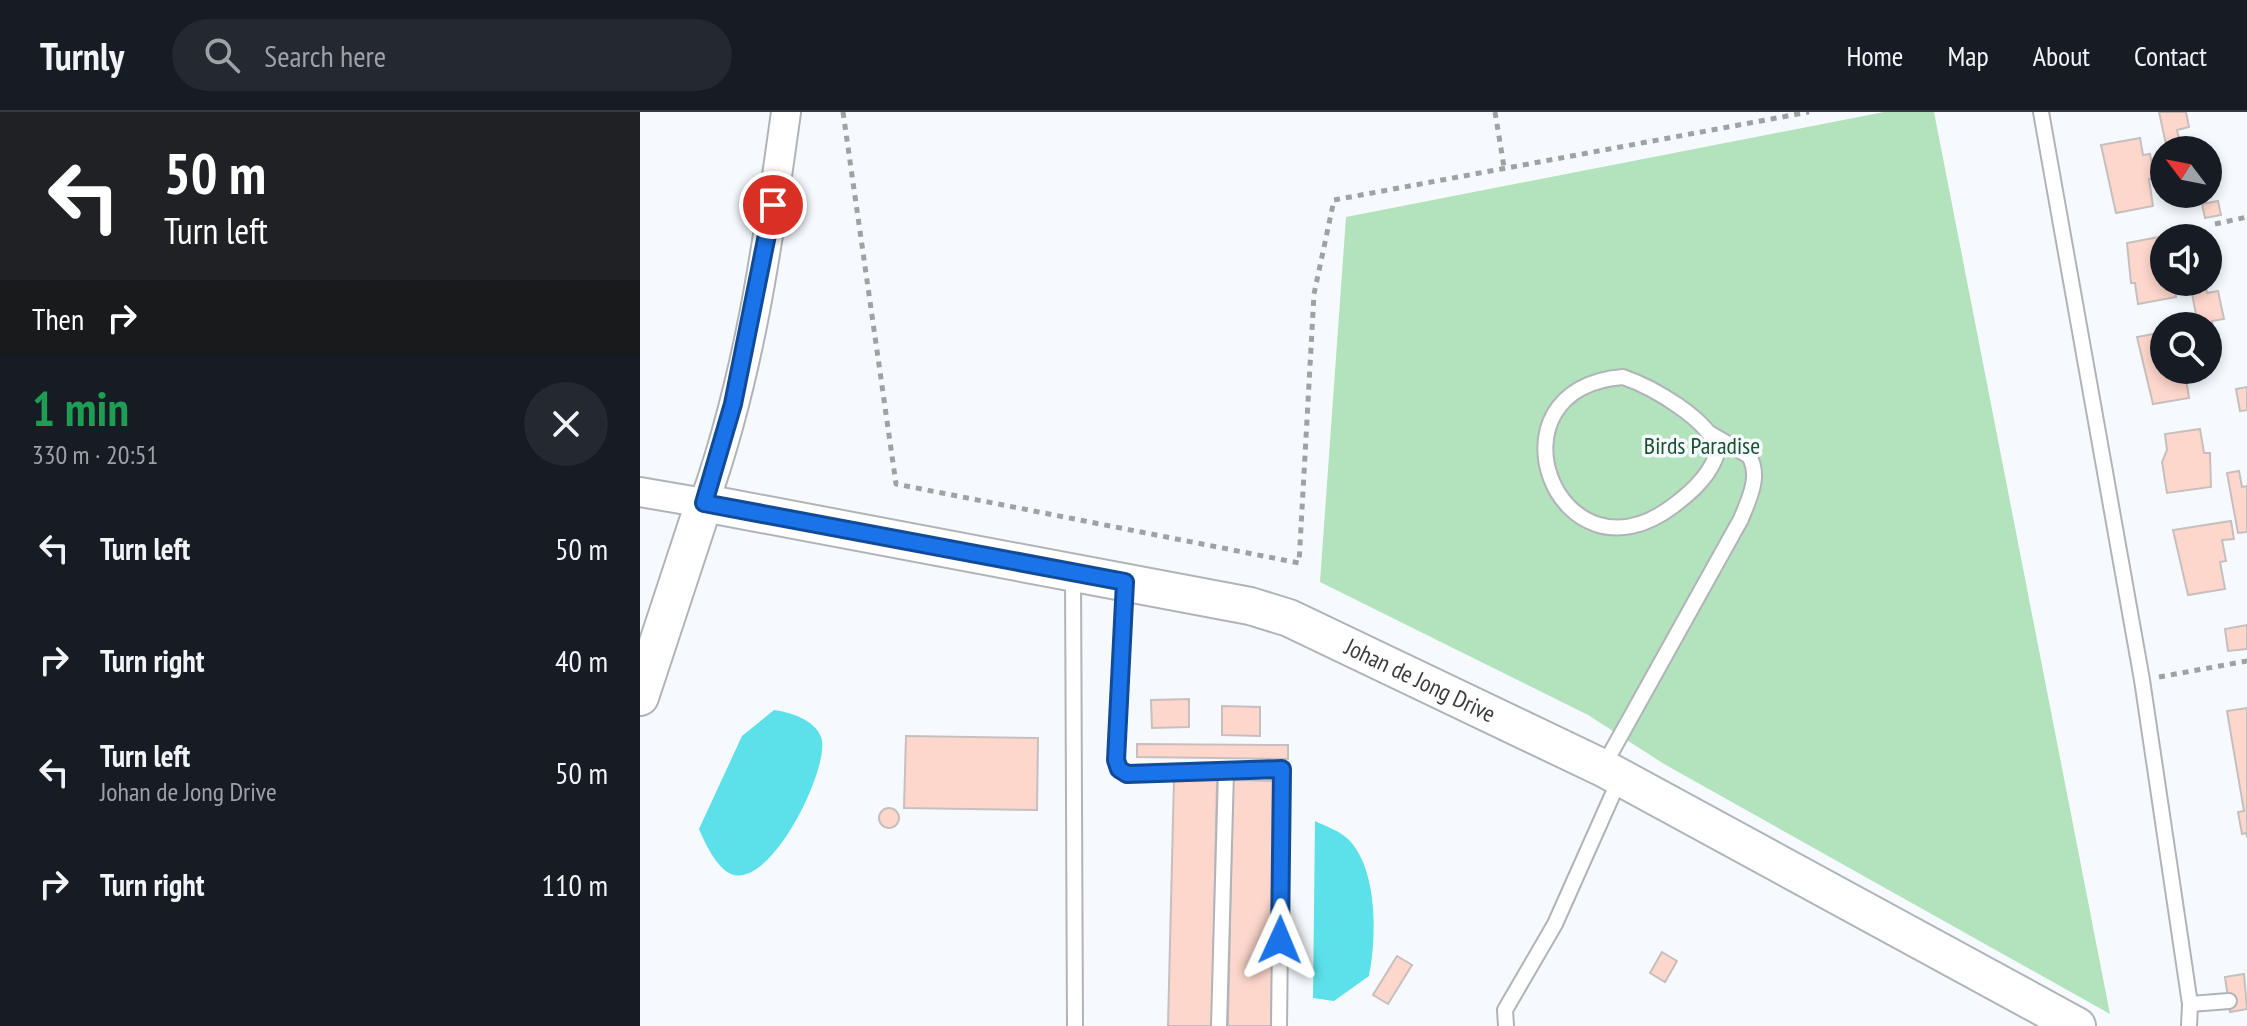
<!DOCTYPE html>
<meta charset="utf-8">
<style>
:root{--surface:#171b24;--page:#242831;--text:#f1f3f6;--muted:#9ea1a6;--line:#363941}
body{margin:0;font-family:"PT Sans Narrow",sans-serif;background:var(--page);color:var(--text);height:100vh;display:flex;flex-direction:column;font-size:30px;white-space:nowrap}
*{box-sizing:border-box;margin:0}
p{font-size:26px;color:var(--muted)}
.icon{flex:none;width:44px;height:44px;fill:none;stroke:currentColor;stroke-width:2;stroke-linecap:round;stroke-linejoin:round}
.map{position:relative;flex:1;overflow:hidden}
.panel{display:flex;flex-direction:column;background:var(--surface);width:640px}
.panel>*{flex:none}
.guide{background:#202124;color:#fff;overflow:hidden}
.needle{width:52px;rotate:302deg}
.buttons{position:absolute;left:1510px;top:24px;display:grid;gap:16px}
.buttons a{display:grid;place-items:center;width:72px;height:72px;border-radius:50%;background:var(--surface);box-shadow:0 4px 12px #0003;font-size:40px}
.pin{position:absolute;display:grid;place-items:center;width:68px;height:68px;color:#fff;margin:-34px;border:4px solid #fff;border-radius:50%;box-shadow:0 2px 8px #0007}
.me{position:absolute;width:88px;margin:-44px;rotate:1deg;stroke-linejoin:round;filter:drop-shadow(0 0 6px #0008)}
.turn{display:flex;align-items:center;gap:28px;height:168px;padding:0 32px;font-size:36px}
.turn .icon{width:104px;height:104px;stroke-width:2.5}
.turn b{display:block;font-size:56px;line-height:68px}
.then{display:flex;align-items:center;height:76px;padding:0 32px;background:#0003;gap:16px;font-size:30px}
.round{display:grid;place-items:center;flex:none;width:84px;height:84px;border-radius:42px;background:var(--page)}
.overview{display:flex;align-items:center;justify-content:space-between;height:136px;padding:0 32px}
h1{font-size:48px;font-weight:800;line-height:60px;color:#1e9e55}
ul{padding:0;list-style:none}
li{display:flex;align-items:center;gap:24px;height:112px;padding:0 32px}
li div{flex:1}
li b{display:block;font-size:30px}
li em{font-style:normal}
header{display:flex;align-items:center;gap:48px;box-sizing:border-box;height:112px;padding:0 40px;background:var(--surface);border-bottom:2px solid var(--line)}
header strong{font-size:38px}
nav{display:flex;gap:44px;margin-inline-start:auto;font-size:28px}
.search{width:560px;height:72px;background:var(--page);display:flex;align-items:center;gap:20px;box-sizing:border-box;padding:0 28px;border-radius:44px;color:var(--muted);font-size:30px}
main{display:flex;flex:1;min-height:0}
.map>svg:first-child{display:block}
.green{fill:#b3e3bd}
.water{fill:#5ce0e9}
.building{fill:#fed7cc;stroke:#c7bfbd;stroke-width:2}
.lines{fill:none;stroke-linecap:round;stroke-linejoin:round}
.service-casing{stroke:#b0b4b9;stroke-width:18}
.minor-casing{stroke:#b0b4b9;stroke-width:32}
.tertiary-casing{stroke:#b0b4b9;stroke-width:40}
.path{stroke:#9fa2a5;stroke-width:5;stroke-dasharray:6 6;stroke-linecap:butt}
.service{stroke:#fff;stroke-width:14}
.minor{stroke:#fff;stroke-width:28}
.tertiary{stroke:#fff;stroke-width:36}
.route-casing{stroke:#114b97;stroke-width:20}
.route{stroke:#1a73e8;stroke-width:14}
.labels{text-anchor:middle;stroke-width:7;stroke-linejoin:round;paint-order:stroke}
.park-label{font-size:24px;fill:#18512c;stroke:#f6faff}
.street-label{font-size:24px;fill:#3a3c3e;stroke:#f6faff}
</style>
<header>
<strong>Turnly</strong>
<div class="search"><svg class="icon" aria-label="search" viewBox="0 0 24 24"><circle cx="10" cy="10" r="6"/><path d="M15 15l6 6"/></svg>Search here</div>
<nav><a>Home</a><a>Map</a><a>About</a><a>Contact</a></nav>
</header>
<main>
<section class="panel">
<div class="guide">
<div class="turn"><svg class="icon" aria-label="left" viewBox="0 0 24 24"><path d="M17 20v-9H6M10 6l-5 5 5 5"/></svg><div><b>50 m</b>Turn left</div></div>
<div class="then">Then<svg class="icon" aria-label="right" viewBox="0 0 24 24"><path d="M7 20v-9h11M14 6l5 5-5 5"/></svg></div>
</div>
<div class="overview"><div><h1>1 min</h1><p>330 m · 20:51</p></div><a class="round"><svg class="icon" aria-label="close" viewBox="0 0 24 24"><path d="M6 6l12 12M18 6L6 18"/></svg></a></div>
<ul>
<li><svg class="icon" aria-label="left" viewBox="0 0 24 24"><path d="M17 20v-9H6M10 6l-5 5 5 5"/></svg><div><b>Turn left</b></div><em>50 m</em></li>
<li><svg class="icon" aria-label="right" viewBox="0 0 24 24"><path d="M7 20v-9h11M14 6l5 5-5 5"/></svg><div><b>Turn right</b></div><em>40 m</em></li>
<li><svg class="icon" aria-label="left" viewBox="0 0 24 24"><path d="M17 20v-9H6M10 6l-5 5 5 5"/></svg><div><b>Turn left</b><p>Johan de Jong Drive</p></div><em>50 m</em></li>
<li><svg class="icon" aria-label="right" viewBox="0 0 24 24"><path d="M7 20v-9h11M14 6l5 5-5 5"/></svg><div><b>Turn right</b></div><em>110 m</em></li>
</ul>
</section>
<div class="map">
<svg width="1607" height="914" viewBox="0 0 1607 914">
<rect width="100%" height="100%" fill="#f6faff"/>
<!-- green -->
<polygon class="green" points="1244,0 1294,0 1470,902 1024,652 948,603 680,470 706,105"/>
<!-- water -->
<g class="water">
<path d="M134,598C150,600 175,608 181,625C192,652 131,779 91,762C76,755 65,731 59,717L102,624Z"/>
<path d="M675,709C685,714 700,719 708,727C738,756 737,827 729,864L694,889L673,886Z"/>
</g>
<!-- building -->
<g class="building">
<polygon points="1519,0 1546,0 1549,15 1537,18 1541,35 1527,37"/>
<polygon points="1500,26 1503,43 1510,42 1514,66 1509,67 1513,94 1476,101 1461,33"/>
<polygon points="1578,89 1581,103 1565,106 1562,92"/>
<polygon points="1524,124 1524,170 1539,170 1534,171 1536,185 1498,192 1495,171 1491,171 1487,131"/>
<polygon points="1550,170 1565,170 1567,181 1578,179 1584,207 1572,209 1575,226 1568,228 1568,214 1558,214"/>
<polygon points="1524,220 1524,258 1548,258 1545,259 1549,286 1513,292 1497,225"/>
<polygon points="1607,275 1607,298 1600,299 1596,277"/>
<polygon points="1560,317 1564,341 1570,341 1571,375 1527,381 1522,350 1527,338 1525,322"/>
<polygon points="1599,359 1602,375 1607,374 1607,420 1598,421 1587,361"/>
<polygon points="1591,409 1594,427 1582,428 1586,449 1580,450 1585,477 1548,483 1533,418"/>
<polygon points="1607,513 1607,537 1588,539 1585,517"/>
<polygon points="549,587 549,615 512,616 511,588"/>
<polygon points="582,594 620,595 620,624 582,623"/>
<polygon points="1607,596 1607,725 1606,721 1602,722 1598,700 1604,699 1587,599"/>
<polygon points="266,624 398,626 397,698 264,696"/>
<polygon points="497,632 648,633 648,647 497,645"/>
<polygon points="534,666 577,667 572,914 528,914"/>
<polygon points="593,668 636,669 631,914 588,914"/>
<circle cx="249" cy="706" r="10"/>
<polygon points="1022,840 1037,849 1025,870 1010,861"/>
<polygon points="757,844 772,853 748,892 733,883"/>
<polygon points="1604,862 1607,897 1590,900 1585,865"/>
</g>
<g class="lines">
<!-- service casing -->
<g class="service-casing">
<g id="service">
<polyline points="1401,0 1502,568 1550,892 1549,914"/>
<path d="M983,265C1012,275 1069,307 1078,338C1072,362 1052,380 1033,394C917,481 840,276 983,265Z"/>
<polyline points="433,462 435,914"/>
<polyline points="485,472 476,648 479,657 487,662 642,657 639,914"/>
<path d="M963,655L1101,407C1109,387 1121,364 1109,344L1071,322"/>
<polyline points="1550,892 1589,889"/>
<polyline points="579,914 586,659"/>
<polyline points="866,914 865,898 915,812 980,666"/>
</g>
</g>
<!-- minor casing -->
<g class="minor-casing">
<path id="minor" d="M0,380L64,391C109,266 128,131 146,0"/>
</g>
<!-- tertiary casing -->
<g class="tertiary-casing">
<g id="tertiary">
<path id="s1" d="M0,585L64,391L610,494L649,506L963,656L1437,914"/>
</g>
</g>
<!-- path -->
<g class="path">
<polyline points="203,0 256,372 659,451 674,182 694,88 1169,0"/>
<polyline points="855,0 864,55"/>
<polyline points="1575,112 1607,105"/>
<polyline points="1519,565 1607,549"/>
</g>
<!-- service -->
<use href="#service" class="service"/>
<!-- minor -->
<use href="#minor" class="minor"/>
<!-- tertiary -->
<use href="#tertiary" class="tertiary"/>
</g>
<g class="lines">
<!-- route casing -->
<g class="route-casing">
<polyline id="route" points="133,93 93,292 64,391 485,470 476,648 479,657 487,662 642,657 640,828"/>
</g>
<!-- route -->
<use href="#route" class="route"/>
</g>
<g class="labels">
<!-- park labels -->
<g class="park-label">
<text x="1062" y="342">Birds Paradise</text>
</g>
<!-- street labels -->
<g class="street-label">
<text dy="8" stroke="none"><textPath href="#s1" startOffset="946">Johan de Jong Drive</textPath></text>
</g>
</g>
</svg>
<div class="buttons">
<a><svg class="needle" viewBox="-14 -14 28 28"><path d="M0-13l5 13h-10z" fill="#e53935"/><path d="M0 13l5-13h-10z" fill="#9ea1a6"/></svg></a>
<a><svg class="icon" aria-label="sound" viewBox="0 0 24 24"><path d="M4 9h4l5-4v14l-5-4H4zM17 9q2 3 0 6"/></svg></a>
<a><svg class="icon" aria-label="search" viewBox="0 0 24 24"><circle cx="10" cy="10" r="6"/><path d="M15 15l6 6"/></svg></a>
</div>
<div class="pin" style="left:133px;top:93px;background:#d93025"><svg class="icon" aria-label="arrive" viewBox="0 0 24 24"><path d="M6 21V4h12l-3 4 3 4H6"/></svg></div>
<svg class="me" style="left:640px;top:828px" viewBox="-20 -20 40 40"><path d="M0-17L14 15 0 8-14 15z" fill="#1a73e8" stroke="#fff" stroke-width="4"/></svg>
</div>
</main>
